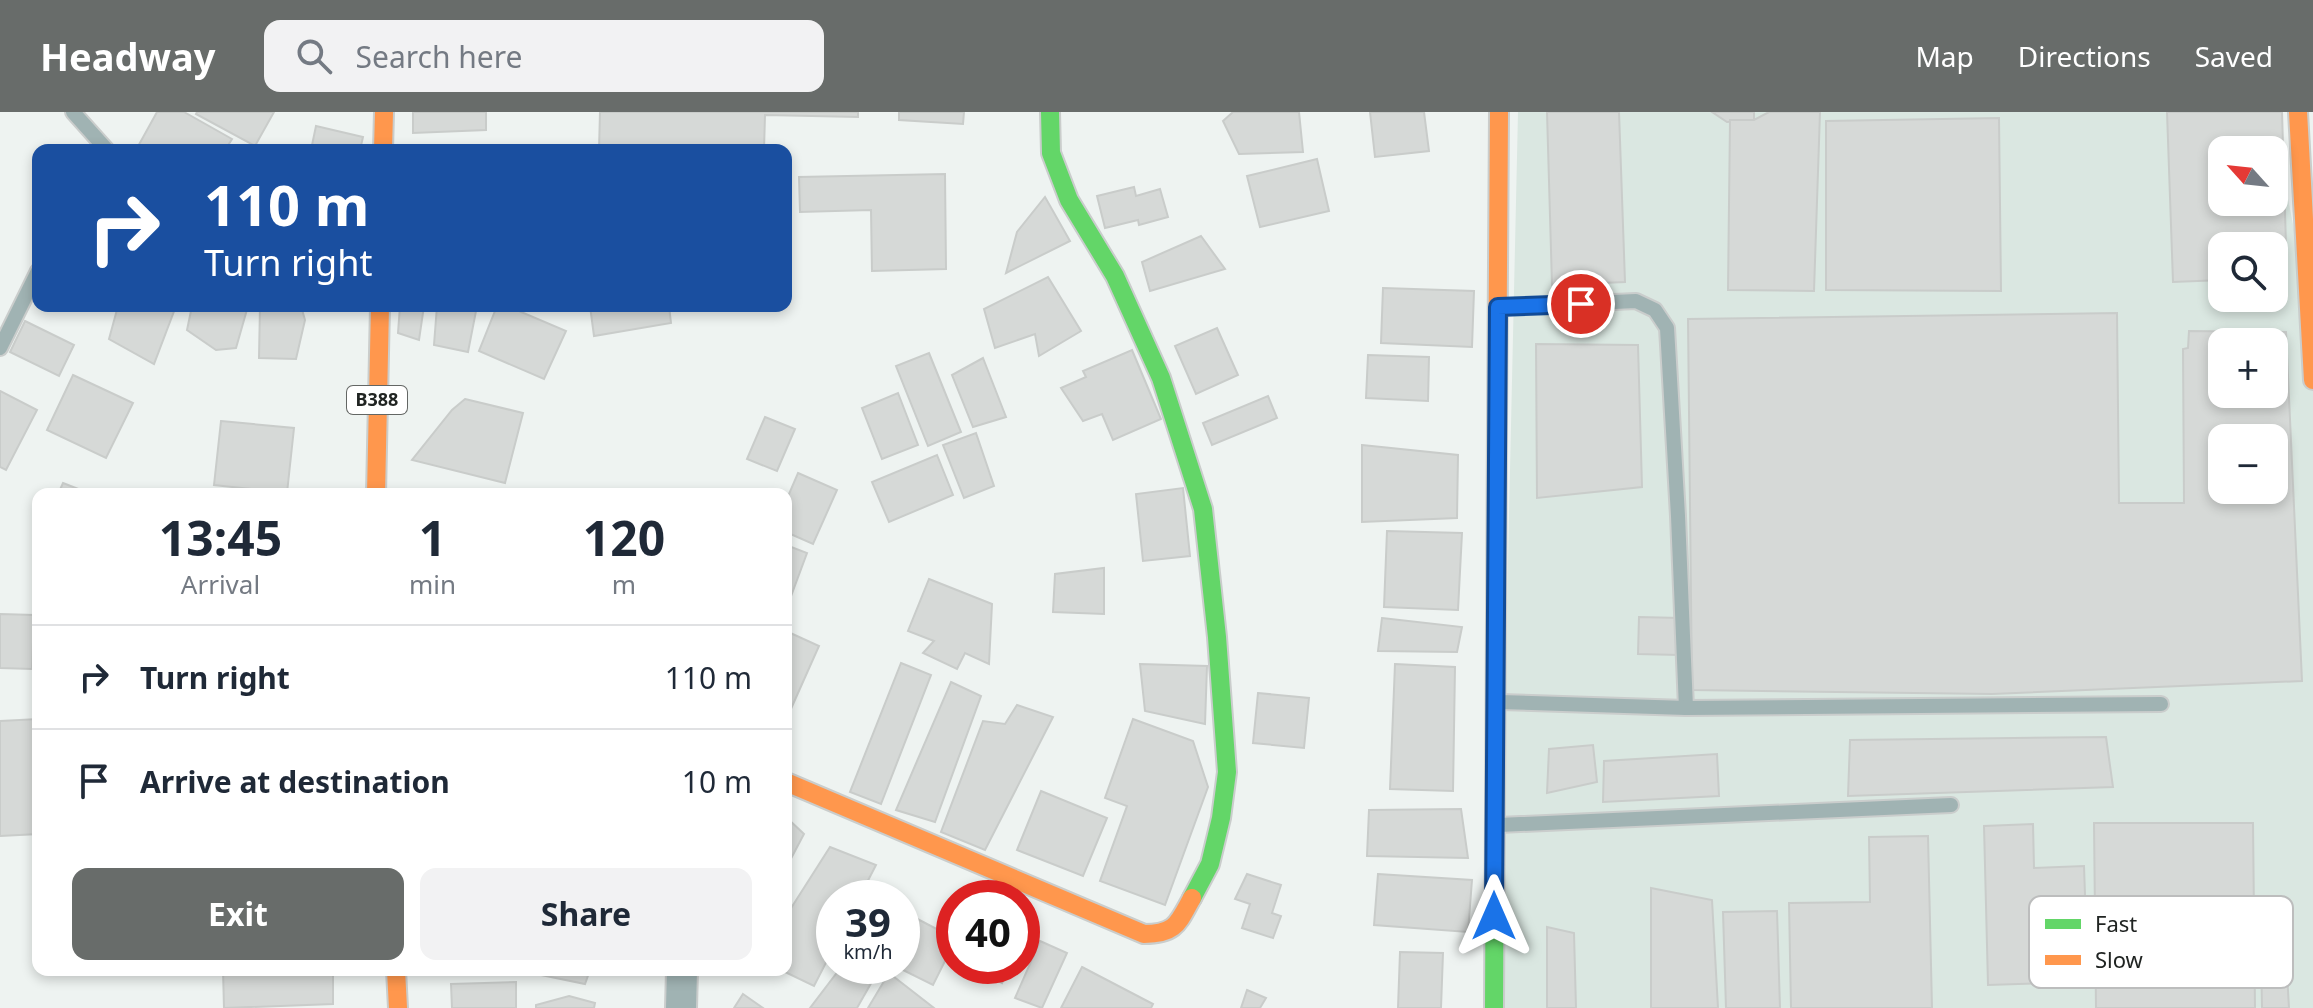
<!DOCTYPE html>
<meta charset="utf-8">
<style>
:root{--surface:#fff;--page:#f2f2f3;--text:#1f2937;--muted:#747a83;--line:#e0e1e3;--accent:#686c6a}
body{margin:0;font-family:"Noto Sans",sans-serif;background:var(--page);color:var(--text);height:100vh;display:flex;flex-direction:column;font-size:30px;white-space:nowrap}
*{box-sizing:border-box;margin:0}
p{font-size:26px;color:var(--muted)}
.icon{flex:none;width:44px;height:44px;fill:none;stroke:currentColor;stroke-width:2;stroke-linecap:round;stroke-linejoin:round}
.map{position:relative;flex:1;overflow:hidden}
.details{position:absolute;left:32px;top:376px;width:760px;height:488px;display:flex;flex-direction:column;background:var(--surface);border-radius:16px;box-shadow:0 4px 12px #0003}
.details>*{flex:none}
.guide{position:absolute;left:32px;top:32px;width:760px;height:168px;border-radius:16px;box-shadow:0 4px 12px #0003;background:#1a4fa0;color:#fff;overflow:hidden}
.needle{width:52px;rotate:297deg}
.buttons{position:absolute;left:2208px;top:24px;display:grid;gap:16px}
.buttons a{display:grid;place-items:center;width:80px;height:80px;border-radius:16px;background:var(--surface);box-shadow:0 4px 12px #0003;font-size:40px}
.speed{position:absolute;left:816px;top:768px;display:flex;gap:16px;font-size:40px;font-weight:700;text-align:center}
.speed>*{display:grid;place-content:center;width:104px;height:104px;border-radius:50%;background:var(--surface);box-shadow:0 4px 12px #0003;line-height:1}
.speed small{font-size:20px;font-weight:400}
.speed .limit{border:12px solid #d22;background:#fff;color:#111}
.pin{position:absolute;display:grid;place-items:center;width:68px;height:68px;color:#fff;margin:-34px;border:4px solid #fff;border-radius:50%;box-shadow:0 2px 8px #0007}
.me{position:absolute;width:88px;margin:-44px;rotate:0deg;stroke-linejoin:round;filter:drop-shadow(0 0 6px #0008)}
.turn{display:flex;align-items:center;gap:28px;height:168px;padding:0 40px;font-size:36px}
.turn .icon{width:104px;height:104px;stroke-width:2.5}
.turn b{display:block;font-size:56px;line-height:68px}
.eta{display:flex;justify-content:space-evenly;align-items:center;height:136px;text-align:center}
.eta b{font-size:48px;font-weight:700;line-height:56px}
.cta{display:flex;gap:16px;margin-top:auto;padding:16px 40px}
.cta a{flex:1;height:92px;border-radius:16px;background:var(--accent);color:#fff;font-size:32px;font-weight:700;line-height:92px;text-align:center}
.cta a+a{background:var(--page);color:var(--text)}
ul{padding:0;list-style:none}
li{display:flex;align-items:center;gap:24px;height:104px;padding:0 40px;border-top:2px solid var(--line)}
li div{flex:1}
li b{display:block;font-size:30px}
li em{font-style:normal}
header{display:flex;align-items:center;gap:48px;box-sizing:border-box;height:112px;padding:0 40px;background:var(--accent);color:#fff}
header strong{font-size:38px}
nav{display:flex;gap:44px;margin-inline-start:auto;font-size:28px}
.search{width:560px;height:72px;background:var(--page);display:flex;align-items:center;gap:20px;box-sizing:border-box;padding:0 28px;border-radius:16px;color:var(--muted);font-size:30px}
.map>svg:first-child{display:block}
.built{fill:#dae7e1;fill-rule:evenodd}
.building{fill:#d6d9d7;stroke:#c9ccca;stroke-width:2;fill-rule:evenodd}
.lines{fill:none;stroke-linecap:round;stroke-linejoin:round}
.lane-casing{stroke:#cacdcc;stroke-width:18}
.street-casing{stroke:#cacdcc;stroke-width:34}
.fast-casing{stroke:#cacdcc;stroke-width:22}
.slow-casing{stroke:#cacdcc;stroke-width:22}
.lane{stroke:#a0b3b3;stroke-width:14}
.street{stroke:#a0b3b3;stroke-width:30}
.fast{stroke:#63d668;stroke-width:18}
.slow{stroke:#ff974d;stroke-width:18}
.route-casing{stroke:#114b97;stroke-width:20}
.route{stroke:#1a73e8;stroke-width:14}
.labels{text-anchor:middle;stroke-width:8;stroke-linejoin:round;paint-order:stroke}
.shield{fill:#fff;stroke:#636664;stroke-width:2}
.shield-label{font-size:18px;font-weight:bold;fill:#202422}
.key{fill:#fff;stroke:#bcbdbd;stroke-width:2}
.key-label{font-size:22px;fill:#202422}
</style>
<header>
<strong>Headway</strong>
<div class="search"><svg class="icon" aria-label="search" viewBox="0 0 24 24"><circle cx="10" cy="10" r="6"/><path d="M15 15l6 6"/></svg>Search here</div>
<nav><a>Map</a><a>Directions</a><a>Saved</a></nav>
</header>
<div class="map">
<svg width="2313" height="896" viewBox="0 0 2313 896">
<rect width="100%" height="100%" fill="#eef3f1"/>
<!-- built -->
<path class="built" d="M1518,0H2271L2313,214V896H1498ZM2222,38H2274V90H2222ZM2222,134H2274V186H2222ZM2222,230H2274V282H2222ZM2222,326H2274V378H2222Z"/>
<!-- building -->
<g class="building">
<polygon points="157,0 184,0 232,27 225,38 136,38"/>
<polygon points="197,0 274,0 255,34 196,2"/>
<polygon points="413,0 486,0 486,18 413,21"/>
<polygon points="600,0 858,0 858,5 765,3 764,38 599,38"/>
<polygon points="899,0 964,0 963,12 899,8"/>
<polygon points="1233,0 1299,0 1303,40 1239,42 1223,9"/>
<polygon points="1370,0 1424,0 1429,39 1375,45"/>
<polygon points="1547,0 1619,0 1625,170 1552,173"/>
<polygon points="1712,0 1754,0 1754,8 1727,10"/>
<polygon points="1769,0 1820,0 1814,179 1728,178 1730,8 1754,8"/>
<path d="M2167,0H2282L2287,166H2274V134H2222V168L2173,170ZM2222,38H2274V90H2222Z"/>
<polygon points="1999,6 2001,179 1826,178 1826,9"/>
<polygon points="316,14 363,25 360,38 311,38"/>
<polygon points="1317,47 1329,99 1260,115 1247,64"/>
<polygon points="945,62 946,157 872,159 871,98 800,100 799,65"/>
<polygon points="1134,75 1136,84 1160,77 1168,105 1139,113 1138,108 1105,116 1097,84"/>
<polygon points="1045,85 1070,129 1006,161 1017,120"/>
<polygon points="1201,124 1225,157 1150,179 1142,150"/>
<polygon points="1048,165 1081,219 1039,244 1035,222 995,236 984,197"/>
<polygon points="1383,176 1474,179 1472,235 1381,231"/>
<polygon points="118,194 176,194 154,252 109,227"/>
<polygon points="192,194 248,194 236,236 216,238 187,218"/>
<polygon points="260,194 301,194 305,208 296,247 259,246"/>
<polygon points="400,194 424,194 419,228 398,221"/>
<polygon points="437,194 477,194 468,240 434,233"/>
<polygon points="497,194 507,194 566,219 544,267 479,239"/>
<polygon points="590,194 669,194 671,211 594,224"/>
<path d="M2117,201L2119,391H2184L2183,237L2188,236L2189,219L2286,220L2302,569L1992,582L1692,578L1688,207ZM2222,230H2274V282H2222ZM2222,326H2274V378H2222Z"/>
<polygon points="25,209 74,233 59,264 10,240"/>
<polygon points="1217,216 1238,263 1196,282 1175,234"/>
<polygon points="1536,232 1638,233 1642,375 1537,386"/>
<polygon points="1132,238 1161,307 1113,328 1102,302 1083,309 1061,276 1086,265 1083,259"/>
<polygon points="929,241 961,320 928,334 896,254"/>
<polygon points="1368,243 1429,245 1428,289 1366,286"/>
<polygon points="983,246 1006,305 973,315 952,263"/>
<polygon points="73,263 133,291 106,346 47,318"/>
<polygon points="0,279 37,298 6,358 0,355"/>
<polygon points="898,281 918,333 882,347 862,296"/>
<polygon points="1268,284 1277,306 1212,333 1203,311"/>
<polygon points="465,287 523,301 505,371 412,348 452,298"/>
<polygon points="765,305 795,317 777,359 747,347"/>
<polygon points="221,309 294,316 287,381 214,373"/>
<polygon points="976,321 994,374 964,386 943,333"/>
<polygon points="1362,333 1458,343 1457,406 1362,410"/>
<polygon points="937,343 953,383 889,410 872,370"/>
<polygon points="798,361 837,378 813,432 786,420 786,389"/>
<polygon points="63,371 91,382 58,382"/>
<polygon points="1183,376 1190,444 1143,449 1136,382"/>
<polygon points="1387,419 1462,421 1458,498 1384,495"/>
<polygon points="786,433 807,441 787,495 786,494"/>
<polygon points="1104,456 1104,502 1053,500 1055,462"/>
<polygon points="929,467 992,492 989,552 965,541 957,557 923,541 934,529 908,519"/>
<polygon points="0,502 34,503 32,557 0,556"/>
<polygon points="1639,505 1680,506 1679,543 1638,542"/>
<polygon points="1382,506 1462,515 1457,540 1378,539"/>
<polygon points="786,519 819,534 786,608"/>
<polygon points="901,551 931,563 881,692 850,680"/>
<polygon points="1140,552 1207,554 1205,612 1145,599"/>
<polygon points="1395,552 1455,555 1453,679 1390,677"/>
<polygon points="951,570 981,584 935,710 896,698"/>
<polygon points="1258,581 1309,586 1304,636 1253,631"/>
<polygon points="1017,593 1053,605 985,738 941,720 983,609 1005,612"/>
<polygon points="38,607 38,722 0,724 0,609"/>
<polygon points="1133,607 1193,629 1208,675 1165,793 1100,769 1127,694 1105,686"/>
<polygon points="2106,625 2113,675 1848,684 1850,628"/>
<polygon points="1593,633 1597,670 1547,681 1549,637"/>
<polygon points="1717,642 1719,684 1603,690 1604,649"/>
<polygon points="1041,679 1107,706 1083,764 1017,738"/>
<polygon points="1461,697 1468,746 1367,744 1369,698"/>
<polygon points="786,705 804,722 786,756"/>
<polygon points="2094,711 2253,711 2255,896 2096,896"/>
<polygon points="2033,712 2034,756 2084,754 2088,870 1988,873 1984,714"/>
<polygon points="1928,724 1932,896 1791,896 1789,791 1870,790 1869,725"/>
<polygon points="36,734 38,734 38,791"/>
<polygon points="830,735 876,753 859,786 834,786 834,835 814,874 781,858 786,858 786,804"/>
<polygon points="1247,762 1281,773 1272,801 1281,804 1273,826 1242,816 1250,792 1235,787"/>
<polygon points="1378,762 1472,768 1468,820 1374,813"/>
<polygon points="1651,776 1712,788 1718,896 1651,896"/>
<polygon points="2260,792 2283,792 2289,896 2262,896"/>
<polygon points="1777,799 1780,896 1726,896 1723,800"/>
<polygon points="908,802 954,826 954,831 933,873 895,854 902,854 902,814"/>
<polygon points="1547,815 1574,821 1576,896 1547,896"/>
<polygon points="1040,829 1067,841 1042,896 1015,886"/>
<polygon points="1400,840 1443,841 1441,896 1398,896"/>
<polygon points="842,854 870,854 878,859 857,896 810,896"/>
<polygon points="981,854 1010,854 1002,871 978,858"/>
<polygon points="1082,855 1153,892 1151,896 1061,896"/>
<polygon points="223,858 333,858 333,892 224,896"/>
<polygon points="517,858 590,858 585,872"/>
<polygon points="889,861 934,896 868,896"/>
<polygon points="516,870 516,896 452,896 451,872"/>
<polygon points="1247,878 1266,886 1260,896 1241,896"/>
<polygon points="743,882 763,896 734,896"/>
<polygon points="569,884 595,891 594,896 536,896 536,893"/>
</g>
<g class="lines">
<!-- lane casing -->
<g class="lane-casing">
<g id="lane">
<polyline points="73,0 107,38"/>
<polyline points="1503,195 1636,189 1655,198 1667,216 1678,404 1686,596"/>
<polyline points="0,236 38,159"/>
<polyline points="1500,590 1686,596 2161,592"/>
<polyline points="1499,713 1951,693"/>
</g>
</g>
<!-- street casing -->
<g class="street-casing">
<polyline id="street" points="681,896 682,858"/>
</g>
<!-- fast casing -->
<g class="fast-casing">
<g id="fast">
<polyline points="1050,0 1051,41 1069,88 1115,164 1161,266 1203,397 1217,525 1227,660 1221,706 1210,752 1192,786"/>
<polyline points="1494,896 1497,308"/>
</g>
</g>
<!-- slow casing -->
<g class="slow-casing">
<g id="slow">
<polyline points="2298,0 2313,268"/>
<polyline points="383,38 384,0"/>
<polyline points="1497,308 1499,0"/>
<polyline points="376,382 380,194"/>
<path d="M786,670L1144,822C1176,822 1178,811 1192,786"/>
<polyline points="396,858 398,896"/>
</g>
</g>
<!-- lane -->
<use href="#lane" class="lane"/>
<!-- street -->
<use href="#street" class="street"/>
<!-- fast -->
<use href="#fast" class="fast"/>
<!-- slow -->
<use href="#slow" class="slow"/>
</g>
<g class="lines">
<!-- route casing -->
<g class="route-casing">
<polyline id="route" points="1494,804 1498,195 1581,192"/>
</g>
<!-- route -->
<use href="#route" class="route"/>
</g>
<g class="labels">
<!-- shield labels -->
<rect class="shield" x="347" y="274" width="60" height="28" rx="6"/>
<g class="shield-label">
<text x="377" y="294">B388</text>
</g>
</g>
<!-- legend -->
<rect x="2029" y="784" width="264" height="92" rx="12" class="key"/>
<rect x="2045" y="807" width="36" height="10" fill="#63d668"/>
<rect x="2045" y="843" width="36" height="10" fill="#ff974d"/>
<g class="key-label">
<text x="2095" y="820">Fast</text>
<text x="2095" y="856">Slow</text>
</g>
</svg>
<div class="buttons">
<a><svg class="needle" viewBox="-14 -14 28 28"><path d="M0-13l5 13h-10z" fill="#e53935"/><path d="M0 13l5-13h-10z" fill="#747a83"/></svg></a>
<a><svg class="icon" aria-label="search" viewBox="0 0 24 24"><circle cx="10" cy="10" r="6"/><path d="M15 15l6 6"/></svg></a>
<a>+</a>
<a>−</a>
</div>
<div class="speed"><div>39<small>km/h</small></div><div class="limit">40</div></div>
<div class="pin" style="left:1581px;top:192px;background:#d93025"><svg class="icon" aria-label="arrive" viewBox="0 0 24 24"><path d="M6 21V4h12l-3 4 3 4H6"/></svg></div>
<svg class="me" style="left:1494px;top:804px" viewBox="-20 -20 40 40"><path d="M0-17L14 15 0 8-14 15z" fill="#1a73e8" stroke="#fff" stroke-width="4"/></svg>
<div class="guide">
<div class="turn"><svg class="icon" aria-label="right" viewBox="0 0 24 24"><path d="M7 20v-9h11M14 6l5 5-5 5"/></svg><div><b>110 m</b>Turn right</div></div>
</div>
<section class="details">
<div class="eta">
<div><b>13:45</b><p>Arrival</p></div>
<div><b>1</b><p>min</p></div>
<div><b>120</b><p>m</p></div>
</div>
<ul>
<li><svg class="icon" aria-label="right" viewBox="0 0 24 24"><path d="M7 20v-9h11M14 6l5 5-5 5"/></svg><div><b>Turn right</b></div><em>110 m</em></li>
<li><svg class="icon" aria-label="arrive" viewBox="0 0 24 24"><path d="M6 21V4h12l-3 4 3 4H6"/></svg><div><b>Arrive at destination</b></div><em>10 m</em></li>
</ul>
<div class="cta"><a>Exit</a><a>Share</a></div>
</section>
</div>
